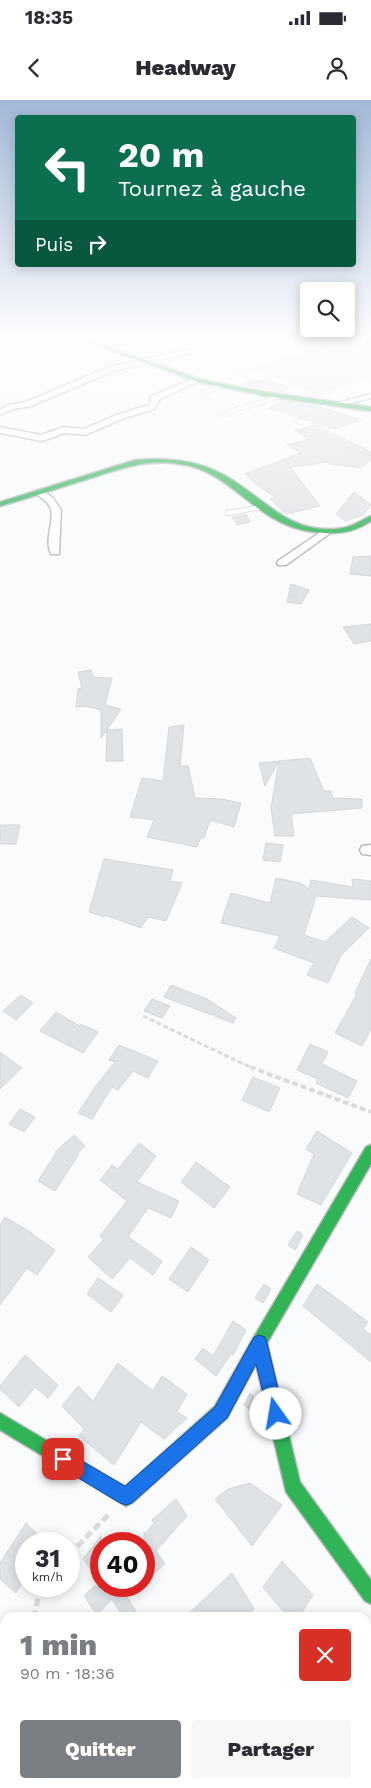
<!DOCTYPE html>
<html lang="fr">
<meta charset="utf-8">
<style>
:root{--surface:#fff;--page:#f7f7f7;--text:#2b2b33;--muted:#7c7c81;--accent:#7b7e82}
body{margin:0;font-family:"Work Sans",sans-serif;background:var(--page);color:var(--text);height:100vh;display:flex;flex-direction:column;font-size:19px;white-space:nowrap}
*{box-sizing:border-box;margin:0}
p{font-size:16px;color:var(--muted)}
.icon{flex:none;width:28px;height:28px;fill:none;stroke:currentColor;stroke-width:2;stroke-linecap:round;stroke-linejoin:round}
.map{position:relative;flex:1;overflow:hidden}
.drawer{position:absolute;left:0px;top:1512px;width:371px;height:176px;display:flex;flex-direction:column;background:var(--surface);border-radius:15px 15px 0 0;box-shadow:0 2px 12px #0003}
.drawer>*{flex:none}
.guide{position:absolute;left:15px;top:15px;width:341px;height:152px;border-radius:5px;box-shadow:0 2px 12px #0003;background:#0b6e4f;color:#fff;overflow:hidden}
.fabs{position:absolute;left:300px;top:182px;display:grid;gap:10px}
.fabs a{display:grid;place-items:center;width:55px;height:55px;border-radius:5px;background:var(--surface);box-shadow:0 2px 12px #0003;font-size:25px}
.speed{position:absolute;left:15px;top:1432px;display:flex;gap:10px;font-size:25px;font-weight:700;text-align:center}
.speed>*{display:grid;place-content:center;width:65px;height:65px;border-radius:50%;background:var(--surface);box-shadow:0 2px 12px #0003;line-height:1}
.speed small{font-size:12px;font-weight:400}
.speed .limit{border:8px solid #d22;background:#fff;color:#111}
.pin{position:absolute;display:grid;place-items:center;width:42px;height:42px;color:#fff;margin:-21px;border-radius:10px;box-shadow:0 2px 8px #0006}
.me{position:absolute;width:55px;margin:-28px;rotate:347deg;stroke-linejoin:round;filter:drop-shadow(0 0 4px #0008)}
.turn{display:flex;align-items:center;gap:18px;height:105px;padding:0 20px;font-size:22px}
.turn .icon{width:65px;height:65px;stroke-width:2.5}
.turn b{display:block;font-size:35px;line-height:42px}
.then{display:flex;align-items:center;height:48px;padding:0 20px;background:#0003;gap:10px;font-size:19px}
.round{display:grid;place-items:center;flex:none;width:52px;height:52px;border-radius:5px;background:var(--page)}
.summary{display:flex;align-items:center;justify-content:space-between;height:85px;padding:0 20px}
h1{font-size:30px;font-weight:800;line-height:38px;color:var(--accent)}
.action{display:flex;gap:10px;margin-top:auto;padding:10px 20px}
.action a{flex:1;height:58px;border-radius:5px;background:var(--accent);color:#fff;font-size:20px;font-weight:800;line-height:58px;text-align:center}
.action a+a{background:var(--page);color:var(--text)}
.status{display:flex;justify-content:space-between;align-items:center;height:35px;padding:0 25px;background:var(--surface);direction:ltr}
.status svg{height:14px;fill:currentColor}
header{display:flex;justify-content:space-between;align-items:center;height:65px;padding:0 20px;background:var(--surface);font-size:22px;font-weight:800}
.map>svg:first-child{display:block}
.green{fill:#f4e7e7}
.building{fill:#e0e3e6;stroke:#d4d7da}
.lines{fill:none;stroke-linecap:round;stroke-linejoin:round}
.lane-far1-casing{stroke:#b7babd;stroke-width:5}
.lane-casing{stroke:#b7babd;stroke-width:5.5}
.street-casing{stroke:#b7babd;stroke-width:3}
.fast-casing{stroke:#b7babd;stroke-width:3}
.path-far3{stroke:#dadcdc;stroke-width:1;stroke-dasharray:2.5 1;stroke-linecap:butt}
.path-far2{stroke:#dadcdc;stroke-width:3;stroke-dasharray:5 2.5;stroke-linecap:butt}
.path-far1{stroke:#dadcdc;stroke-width:4;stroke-dasharray:6 3;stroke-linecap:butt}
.path{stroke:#dadcdc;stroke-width:5;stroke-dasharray:8 4;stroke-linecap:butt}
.lane-far1{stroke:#fefeff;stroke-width:4}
.lane{stroke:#fefeff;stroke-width:4.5}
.street{fill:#fefeff;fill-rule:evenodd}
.fast{fill:#30b455;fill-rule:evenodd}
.route{fill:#1a73e8;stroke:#114b97}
</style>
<div class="status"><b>18:35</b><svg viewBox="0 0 49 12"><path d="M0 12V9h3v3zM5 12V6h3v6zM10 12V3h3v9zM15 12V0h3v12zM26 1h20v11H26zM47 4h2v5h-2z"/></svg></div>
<header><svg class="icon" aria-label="back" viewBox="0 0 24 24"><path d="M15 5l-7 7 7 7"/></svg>Headway<svg class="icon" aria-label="person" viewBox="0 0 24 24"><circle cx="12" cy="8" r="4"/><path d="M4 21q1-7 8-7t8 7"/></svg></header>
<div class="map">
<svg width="371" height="1688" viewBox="0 0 371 1688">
<rect width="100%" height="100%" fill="#fafbfd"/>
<!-- green -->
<polygon class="green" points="343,240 367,240 371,241 371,278 318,295 251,268"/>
<!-- building -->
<g class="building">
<polygon points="253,279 264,282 267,280 291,287 282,292 243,284"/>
<polygon points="283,301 316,306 361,320 335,329 269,308"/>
<polygon points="316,325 371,352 371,360 361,368 330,364 329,362 290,367 320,406 286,414 270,399 276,398 257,385 245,374 301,353 287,345 309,339 295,331"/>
<polygon points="354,392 371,405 363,415 346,421 336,414"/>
<polygon points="246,414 250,422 237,425 232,417"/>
<polygon points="371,456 371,476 350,474 353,457"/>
<polygon points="291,484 309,490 301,504 287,502"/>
<polygon points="371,524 371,541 354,544 343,527"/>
<polygon points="91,570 93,577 112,578 105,605 121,609 107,630 122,629 123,661 106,661 107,630 101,638 101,610 85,606 76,607 78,589 82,588 78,572"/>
<polygon points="184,625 180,666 188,666 195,698 221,699 241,703 234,727 210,720 204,738 201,737 197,747 147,737 154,720 130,717 142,678 163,681 169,627"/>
<polygon points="310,658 324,691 331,691 333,698 362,699 362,708 291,714 294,736 275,736 271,708 279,661 265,686 259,663"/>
<polygon points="0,725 20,725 16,744 0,744"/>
<polygon points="266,743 283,745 280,762 263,760"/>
<polygon points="104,759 173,770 170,781 182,783 166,821 148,817 141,828 105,815 104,817 89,812"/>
<polygon points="276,778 300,783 309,789 311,780 353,787 352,779 371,781 371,800 316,796 304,835 325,842 352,817 369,828 341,855 328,883 307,875 314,863 274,848 280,836 221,823 231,793 270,803"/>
<polygon points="371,859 371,929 362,946 335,933 357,894 355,893"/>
<polygon points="171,885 207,899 236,918 233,923 164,897"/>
<polygon points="21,895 33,903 16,920 3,911"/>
<polygon points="152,899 170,906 162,918 144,911"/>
<polygon points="56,912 80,926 81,924 98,932 83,953 40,931"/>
<polygon points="310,944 328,952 322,964 357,981 348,998 316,983 318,979 297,970"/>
<polygon points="119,945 158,961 148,978 133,971 118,990 112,987 92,1019 78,1013 95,987 115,962 109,960"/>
<polygon points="0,952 22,968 0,989"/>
<polygon points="253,977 280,988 269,1012 242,1000"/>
<polygon points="20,1009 35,1017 24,1032 9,1024"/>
<polygon points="317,1031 352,1053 321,1105 297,1094 314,1054 306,1049"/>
<polygon points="74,1035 85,1046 78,1053 79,1054 55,1091 38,1081 56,1053 55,1052"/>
<polygon points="139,1043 156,1056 137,1082 179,1101 171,1118 148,1108 128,1137 162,1161 153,1175 130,1158 112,1179 88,1157 104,1139 100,1136 127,1101 100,1080 112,1065 118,1069"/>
<polygon points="196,1062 230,1087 214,1108 181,1082"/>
<polygon points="5,1117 32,1133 32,1134 55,1150 37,1175 27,1168 0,1205 0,1125"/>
<polygon points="297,1131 303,1135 295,1150 288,1145"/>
<polygon points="191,1147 209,1160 188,1192 169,1179"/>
<polygon points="98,1178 123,1195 111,1212 87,1194"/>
<polygon points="264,1184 271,1189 263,1203 255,1198"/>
<polygon points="317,1184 368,1222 363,1229 371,1235 371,1262 303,1206"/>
<polygon points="233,1221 246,1230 233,1255 231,1254 216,1276 195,1259 203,1248 213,1256"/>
<polygon points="25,1255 58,1285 48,1298 35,1287 19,1307 0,1289 0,1286"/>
<polygon points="118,1263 153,1291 162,1276 187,1294 177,1312 187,1318 164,1339 141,1322 114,1365 79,1336 84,1329 62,1306 78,1286 93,1301"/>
<polygon points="250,1293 253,1296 258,1316 244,1305"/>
<polygon points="250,1383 282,1405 252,1446 215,1399 228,1389"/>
<polygon points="176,1399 187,1416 156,1451 165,1464 144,1482 144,1432 145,1434 154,1423 152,1420"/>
<polygon points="26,1423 48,1444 26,1444 26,1476 16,1493 0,1479 0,1463"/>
<polygon points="101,1436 101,1482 83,1459"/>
<polygon points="282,1461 313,1495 298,1518 289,1518 263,1487"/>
<polygon points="232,1473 254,1509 246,1518 184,1518"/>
<polygon points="94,1486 124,1486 122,1489 140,1518 124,1518 112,1499 97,1515 84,1496"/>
</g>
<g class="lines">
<!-- lane-far1 casing -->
<g class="lane-far1-casing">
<g id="lane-far1">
<polyline points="203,293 222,285"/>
<polyline points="220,317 235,310 281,296"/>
</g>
</g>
<!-- lane casing -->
<g class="lane-casing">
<polyline id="lane" points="228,413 262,407"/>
</g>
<!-- street casing -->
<g class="street-casing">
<g id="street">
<polygon points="366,240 371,240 371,242 368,241"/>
<polygon points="189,249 193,251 192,253 114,271 31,306 13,309 0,315 0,310 8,305 26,302 109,267"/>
<polygon points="195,278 202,280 158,300 159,302 154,309 122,319 85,335 65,333 42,341 0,333 0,327 41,335 64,327 84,329 116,315 148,305 151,302 150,297"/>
<polygon points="371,294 371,298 337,306 333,304"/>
<path d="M40,389L53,398L61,410L59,454H51C44,439 54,425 51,410C50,402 40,398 35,392Z"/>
<polygon points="325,429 330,432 329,434 286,465 278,465 277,463 278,461"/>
<polygon points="371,745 371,755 362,754 360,750 362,746"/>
<polygon points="371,1618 371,1652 366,1654 366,1620"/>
<polygon points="312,1684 344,1684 342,1688 310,1688"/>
</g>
</g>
<!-- fast casing -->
<g class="fast-casing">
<g id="fast">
<polygon points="83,240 89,240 199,279 265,292 371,307 371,311 265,296 198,282"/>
<path d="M152,359C176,359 200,362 222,374C264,396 288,437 343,428C354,426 361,420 371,416V421C357,431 341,434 324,433C311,432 299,430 287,425C247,409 226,370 179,364C145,359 123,368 91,378C61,387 30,398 0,406V402L116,366L135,360Z"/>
<polygon points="371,1045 371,1064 267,1243 300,1382 371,1480 371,1504 365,1501 286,1392 256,1264 227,1318 132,1403 126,1406 0,1330 0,1313 125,1387 215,1306 254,1237 366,1047"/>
</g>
</g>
<!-- path-far3 -->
<g class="path-far3">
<polyline points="230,274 255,270"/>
<polyline points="313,313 293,321 348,348 371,356"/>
</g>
<!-- path-far2 -->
<polyline class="path-far2" points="143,916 252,968"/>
<!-- path-far1 -->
<polyline class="path-far1" points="250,967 371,1012"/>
<!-- path -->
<g class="path">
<polyline points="69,1455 109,1414"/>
<polyline points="34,1518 38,1498 45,1486"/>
<polyline points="0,1637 5,1631"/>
</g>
<!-- lane-far1 -->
<use href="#lane-far1" class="lane-far1"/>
<!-- lane -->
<use href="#lane" class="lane"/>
<!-- street -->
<use href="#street" class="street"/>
<!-- fast -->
<use href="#fast" class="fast"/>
</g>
<!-- sky -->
<linearGradient id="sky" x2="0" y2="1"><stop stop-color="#a1b8d7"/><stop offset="0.5" stop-color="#fdfdfe"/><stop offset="1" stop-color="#fdfdfe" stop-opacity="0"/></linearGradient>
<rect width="371" height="476" fill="url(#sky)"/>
<!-- route -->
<polygon class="route" points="259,1235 265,1237 267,1243 284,1314 281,1320 276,1322 270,1320 256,1264 227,1318 132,1403 126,1405 120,1403 57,1365 55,1359 57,1353 63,1350 125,1386 215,1307 254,1237"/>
</svg>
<div class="fabs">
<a><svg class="icon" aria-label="search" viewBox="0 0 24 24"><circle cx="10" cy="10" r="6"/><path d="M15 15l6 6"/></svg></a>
</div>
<div class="speed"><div>31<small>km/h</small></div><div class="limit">40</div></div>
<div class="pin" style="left:63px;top:1359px;background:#d93025"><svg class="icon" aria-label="arrive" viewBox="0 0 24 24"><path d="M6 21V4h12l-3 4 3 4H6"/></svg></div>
<svg class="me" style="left:276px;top:1314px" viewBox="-20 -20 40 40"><circle r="19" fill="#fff"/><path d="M0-13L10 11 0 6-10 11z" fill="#1a73e8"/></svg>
<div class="guide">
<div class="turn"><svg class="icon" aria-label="left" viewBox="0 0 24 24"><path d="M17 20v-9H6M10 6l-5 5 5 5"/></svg><div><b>20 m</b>Tournez à gauche</div></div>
<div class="then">Puis<svg class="icon" aria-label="right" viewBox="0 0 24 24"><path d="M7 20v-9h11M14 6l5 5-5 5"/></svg></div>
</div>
<section class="drawer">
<div class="summary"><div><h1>1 min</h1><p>90 m · 18:36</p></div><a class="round" style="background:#d93025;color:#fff"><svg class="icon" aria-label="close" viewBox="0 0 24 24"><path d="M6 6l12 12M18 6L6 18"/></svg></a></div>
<div class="action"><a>Quitter</a><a>Partager</a></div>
</section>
</div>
